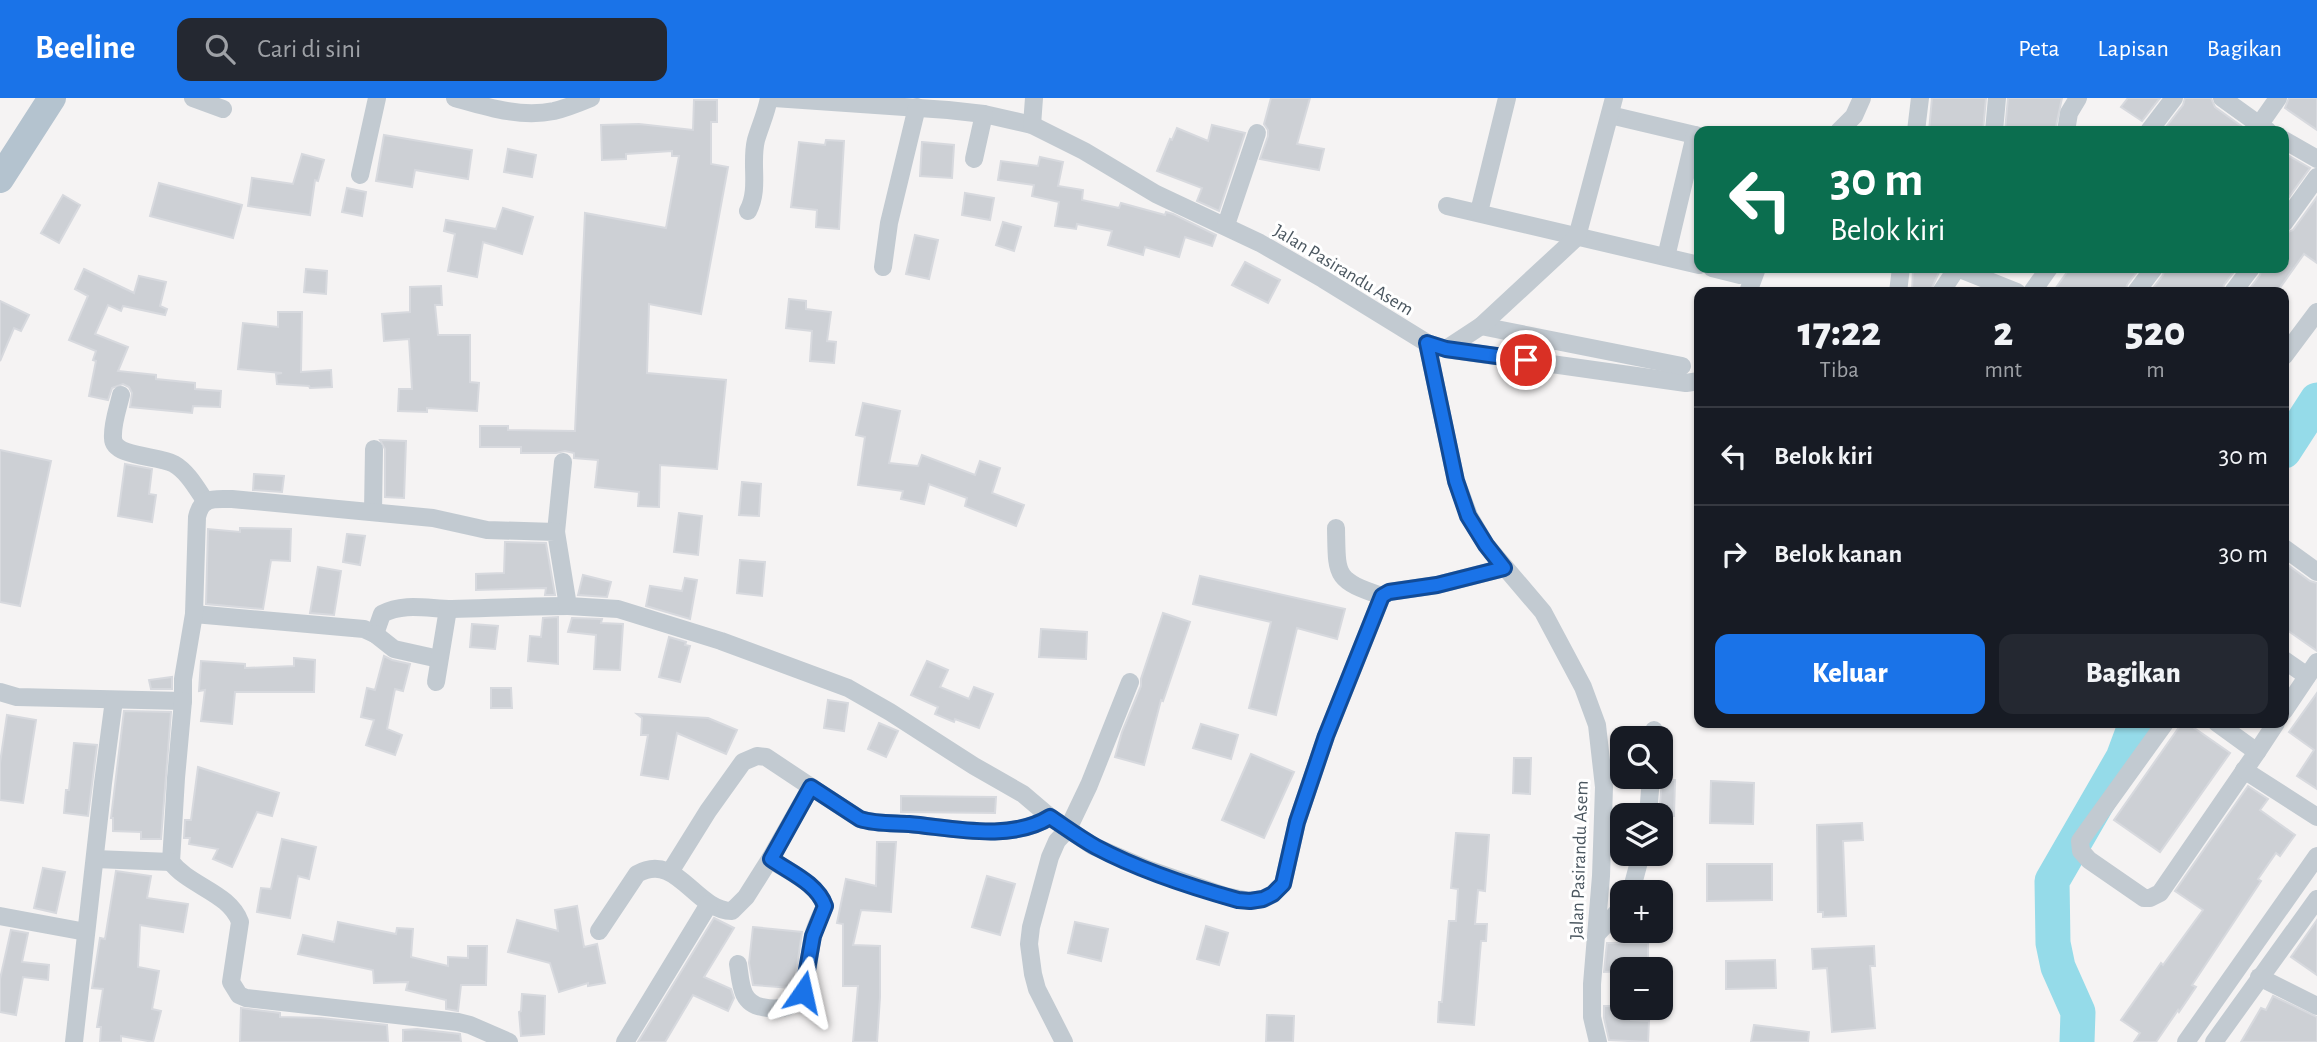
<!DOCTYPE html>
<html lang="id">
<meta charset="utf-8">
<style>
:root{--surface:#171b24;--page:#242831;--text:#f1f3f6;--muted:#9ea1a6;--line:#363941;--accent:#1a73e8}
body{margin:0;font-family:"Alegreya Sans",sans-serif;background:var(--page);color:var(--text);height:100vh;display:flex;flex-direction:column;font-size:26px;white-space:nowrap}
*{box-sizing:border-box;margin:0}
p{font-size:23px;color:var(--muted)}
.icon{flex:none;width:38px;height:38px;fill:none;stroke:currentColor;stroke-width:2;stroke-linecap:round;stroke-linejoin:round}
.map{position:relative;flex:1;overflow:hidden}
.panel{position:absolute;left:1694px;top:189px;width:595px;height:441px;display:flex;flex-direction:column;background:var(--surface);border-radius:14px;box-shadow:0 2px 5px #0004}
.panel>*{flex:none}
.top-card{position:absolute;left:1694px;top:28px;width:595px;height:147px;border-radius:14px;box-shadow:0 2px 5px #0004;background:#0b6e4f;color:#fff;overflow:hidden}
.buttons{position:absolute;left:1610px;top:628px;display:grid;gap:14px}
.buttons a{display:grid;place-items:center;width:63px;height:63px;border-radius:14px;background:var(--surface);box-shadow:0 2px 5px #0004;font-size:35px}
.pin{position:absolute;display:grid;place-items:center;width:60px;height:60px;color:#fff;margin:-30px;border:4px solid #fff;border-radius:50%;box-shadow:0 2px 7px #0007}
.me{position:absolute;width:77px;margin:-38px;rotate:11deg;stroke-linejoin:round;filter:drop-shadow(0 0 5px #0008)}
.turn{display:flex;align-items:center;gap:24px;height:147px;padding:0 21px;font-size:32px}
.turn .icon{width:91px;height:91px;stroke-width:2.5}
.turn b{display:block;font-size:49px;line-height:60px}
.eta{display:flex;justify-content:space-evenly;align-items:center;height:119px;text-align:center}
.eta b{font-size:42px;font-weight:800;line-height:49px}
.cta{display:flex;gap:14px;margin-top:auto;padding:14px 21px}
.cta a{flex:1;height:80px;border-radius:14px;background:var(--accent);color:#fff;font-size:28px;font-weight:800;line-height:80px;text-align:center}
.cta a+a{background:var(--page);color:var(--text)}
ul{padding:0;list-style:none}
li{display:flex;align-items:center;gap:21px;height:98px;padding:0 21px;border-top:2px solid var(--line)}
li div{flex:1}
li b{display:block;font-size:26px}
li em{font-style:normal}
header{display:flex;align-items:center;gap:42px;box-sizing:border-box;height:98px;padding:0 35px;background:var(--accent);color:#fff}
header strong{font-size:33px}
nav{display:flex;gap:38px;margin-inline-start:auto;font-size:24px}
.search{width:490px;height:63px;background:var(--page);display:flex;align-items:center;gap:18px;box-sizing:border-box;padding:0 24px;border-radius:14px;color:var(--muted);font-size:26px}
.map>svg:first-child{display:block}
.lines{fill:none;stroke-linecap:round;stroke-linejoin:round}
.river{stroke:#95dbe9;stroke-width:35}
.building{fill:#cdd0d5;stroke:#d7d9de;stroke-width:2}
.street{stroke:#c2cad1;stroke-width:18}
.primary{stroke:#b4c3cf;stroke-width:28}
.route-casing{stroke:#114b97;stroke-width:18}
.route{stroke:#1a73e8;stroke-width:12}
.labels{text-anchor:middle;stroke-width:6;stroke-linejoin:round;paint-order:stroke}
.street-label{font-size:19px;fill:#4b5760;stroke:#fff}
</style>
<header>
<strong>Beeline</strong>
<div class="search"><svg class="icon" aria-label="search" viewBox="0 0 24 24"><circle cx="10" cy="10" r="6"/><path d="M15 15l6 6"/></svg>Cari di sini</div>
<nav><a>Peta</a><a>Lapisan</a><a>Bagikan</a></nav>
</header>
<div class="map">
<svg width="2317" height="944" viewBox="0 0 2317 944">
<rect width="100%" height="100%" fill="#f5f3f3"/>
<g class="lines">
<!-- river -->
<g class="river">
<polyline points="2284,353 2317,302"/>
<polyline points="2077,944 2078,914 2058,869 2053,845 2052,783 2123,660 2136,625"/>
</g>
</g>
<!-- building -->
<g class="building">
<polygon points="1271,0 1310,0 1297,46 1324,51 1319,72 1260,61 1268,38 1268,32 1264,26"/>
<polygon points="1932,0 1986,0 1983,33 1929,33"/>
<polygon points="2008,0 2062,0 2055,33 2005,33"/>
<polygon points="2128,0 2160,0 2142,23 2121,9"/>
<polygon points="2185,0 2211,0 2215,9 2244,30 2244,33 2163,33 2183,7"/>
<polygon points="2289,0 2317,0 2317,32 2285,10"/>
<polygon points="694,2 717,2 717,24 711,24 711,66 728,69 701,216 649,206 647,275 726,282 717,371 660,367 659,409 638,408 639,394 595,389 598,362 574,360 574,355 565,353 556,355 521,355 521,349 480,349 480,328 508,328 508,332 575,333 585,115 666,130 679,58 672,58 672,53 626,56 626,61 602,62 601,27 639,26 693,32"/>
<polygon points="1212,27 1245,35 1219,113 1197,103 1202,90 1157,73 1170,41 1172,42 1177,30 1208,43"/>
<polygon points="384,37 472,52 468,81 415,72 412,89 376,83"/>
<polygon points="826,42 844,43 839,131 816,129 817,112 791,109 799,44 825,47"/>
<polygon points="922,44 954,47 952,80 920,78"/>
<polygon points="508,51 536,57 532,79 504,74"/>
<polygon points="2284,55 2310,70 2284,106"/>
<polygon points="302,56 324,62 318,83 315,82 310,117 248,108 252,80 293,86"/>
<polygon points="1040,59 1063,64 1058,88 1083,92 1082,102 1119,110 1121,105 1165,117 1166,114 1173,116 1216,137 1212,148 1185,139 1179,159 1145,149 1143,157 1108,147 1112,133 1077,126 1076,131 1055,128 1059,104 1032,98 1034,87 998,82 1001,63 1038,68"/>
<polygon points="159,85 242,107 233,140 150,118"/>
<polygon points="347,90 366,94 362,118 342,114"/>
<polygon points="965,95 994,100 990,122 962,117"/>
<polygon points="63,97 80,107 59,145 41,135"/>
<polygon points="2317,99 2317,165 2304,156 2277,194 2247,194 2260,177 2262,170 2284,170 2284,136 2293,132"/>
<polygon points="503,110 533,119 522,156 483,144 477,179 448,173 455,136 444,133 446,122 496,131"/>
<polygon points="1003,124 1021,129 1014,153 996,147"/>
<polygon points="915,137 938,142 929,181 906,176"/>
<polygon points="1245,164 1280,182 1268,205 1232,187"/>
<polygon points="1913,170 1941,170 1930,194 1912,194"/>
<polygon points="2070,170 2140,170 2127,187 2125,194 2053,194"/>
<polygon points="2165,170 2237,170 2224,187 2222,194 2150,194 2163,177"/>
<polygon points="84,171 134,195 139,178 166,184 160,208 167,211 165,217 123,208 121,213 108,207 95,236 128,249 118,273 156,277 156,281 195,285 195,291 221,293 220,309 193,308 192,315 130,309 132,295 129,289 123,286 112,290 108,302 89,298 96,263 93,262 96,253 69,242 88,198 75,191"/>
<polygon points="306,171 327,173 326,196 304,194"/>
<polygon points="441,188 442,207 435,207 438,237 470,237 470,284 479,285 477,313 427,310 427,314 398,313 399,291 412,291 409,241 384,243 382,216 410,214 410,189"/>
<polygon points="789,201 806,203 806,211 831,214 827,243 836,244 834,265 810,263 812,233 786,230"/>
<polygon points="0,203 29,217 21,233 14,230 0,263"/>
<polygon points="278,214 302,214 301,274 331,272 332,289 310,290 309,288 277,286 276,276 282,275 238,271 243,225 278,229"/>
<polygon points="863,305 900,313 889,365 918,368 922,357 975,377 980,363 1000,370 992,395 1024,407 1016,428 965,408 967,400 929,386 924,406 901,401 903,393 858,387 865,339 856,337"/>
<polygon points="380,342 406,343 404,400 385,399 385,351"/>
<polygon points="0,352 51,363 20,508 0,504"/>
<polygon points="125,366 152,371 149,396 156,397 152,424 118,418"/>
<polygon points="254,376 284,378 282,394 253,392"/>
<polygon points="742,384 761,386 759,418 739,417"/>
<polygon points="679,415 702,418 698,457 674,454"/>
<polygon points="240,430 291,431 290,463 271,462 263,511 206,506 208,431 240,434"/>
<polygon points="347,436 365,438 360,467 343,464"/>
<polygon points="505,444 546,445 555,497 545,497 546,490 476,492 476,476 504,475"/>
<polygon points="740,462 765,464 762,498 737,495"/>
<polygon points="2284,464 2310,483 2317,485 2317,553 2284,530"/>
<polygon points="318,469 341,473 334,517 310,515"/>
<polygon points="583,477 611,484 607,499 578,497"/>
<polygon points="1200,478 1345,511 1337,541 1297,530 1276,617 1249,610 1271,524 1193,506"/>
<polygon points="685,480 697,482 690,521 646,508 650,488 682,493"/>
<polygon points="1163,515 1190,524 1163,603 1161,602 1144,667 1115,659 1122,634 1141,588 1141,581"/>
<polygon points="558,519 558,566 528,563 530,538 541,539 543,520"/>
<polygon points="572,520 602,521 601,525 623,526 620,572 594,571 596,537 568,534"/>
<polygon points="472,526 498,528 495,551 470,549"/>
<polygon points="1041,531 1087,534 1086,561 1039,559"/>
<polygon points="669,539 686,544 685,547 690,548 680,584 659,579"/>
<polygon points="384,558 392,562 410,566 403,593 395,591 387,631 402,637 395,657 366,647 374,622 361,619 367,590 375,592"/>
<polygon points="294,560 315,562 314,594 235,594 232,626 201,623 205,592 199,593 201,563 245,566 245,570 294,568"/>
<polygon points="927,563 948,572 940,589 969,601 974,589 993,596 979,630 955,621 954,624 935,616 938,609 911,597"/>
<polygon points="172,579 172,591 151,591 149,582"/>
<polygon points="491,590 511,590 512,610 491,610"/>
<polygon points="2317,595 2317,691 2297,678 2314,652 2289,634"/>
<polygon points="828,602 848,605 844,633 824,630"/>
<polygon points="124,613 171,614 161,741 141,741 141,734 113,733 113,720 111,720"/>
<polygon points="637,616 708,620 737,632 726,656 677,635 668,681 641,677 648,637 641,637 642,620"/>
<polygon points="7,617 36,622 23,705 0,702 0,665"/>
<polygon points="879,625 898,633 886,659 868,651"/>
<polygon points="2182,625 2187,625 2230,655 2160,754 2114,722"/>
<polygon points="1201,626 1238,637 1231,661 1193,650"/>
<polygon points="74,645 97,647 88,718 64,715 66,692 69,692"/>
<polygon points="1251,656 1294,674 1264,740 1222,722"/>
<polygon points="1514,660 1531,660 1530,696 1513,695"/>
<polygon points="198,669 279,695 272,718 257,714 232,769 213,761 218,751 189,746 190,740 184,740 185,722 191,722"/>
<polygon points="1662,682 1675,682 1674,718 1659,718"/>
<polygon points="1711,683 1754,685 1753,726 1710,725"/>
<polygon points="2248,688 2268,701 2260,712 2295,737 2280,758 2276,755 2258,781 2261,783 2192,887 2196,889 2179,914 2178,912 2156,944 2134,944 2140,935 2121,922 2161,865 2163,867 2203,812 2175,793"/>
<polygon points="901,698 996,699 995,715 901,714"/>
<polygon points="1862,725 1863,742 1843,743 1846,818 1823,819 1823,814 1818,814 1817,727"/>
<polygon points="1456,735 1489,737 1485,793 1478,792 1475,826 1487,826 1486,843 1481,843 1474,927 1438,924 1439,904 1442,904 1449,823 1456,823 1458,791 1451,790"/>
<polygon points="282,741 316,749 309,781 298,778 290,820 257,814 261,790 271,791"/>
<polygon points="877,744 896,744 891,814 861,812 853,847 880,848 880,899 877,944 853,944 858,888 843,888 843,826 837,825 846,781 876,788"/>
<polygon points="1707,766 1772,766 1772,802 1707,803"/>
<polygon points="43,770 65,774 56,815 34,810"/>
<polygon points="116,773 151,778 147,800 188,806 183,834 140,827 138,869 159,873 152,911 161,913 153,944 121,938 121,944 100,944 101,929 97,929 103,891 92,890 100,840 105,841"/>
<polygon points="987,778 1015,786 1000,837 972,829"/>
<polygon points="577,808 584,849 597,846 605,885 588,888 588,885 559,894 550,865 508,854 517,822 558,833 555,812"/>
<polygon points="714,820 734,830 704,879 731,891 734,900 728,913 693,897 665,944 638,944"/>
<polygon points="2317,822 2317,877 2291,859"/>
<polygon points="338,824 396,836 397,830 413,831 411,859 448,868 448,859 468,860 468,848 487,848 486,887 461,887 458,913 446,911 446,902 406,892 408,884 374,885 373,872 298,856 303,837 334,844"/>
<polygon points="1075,824 1108,831 1101,863 1068,855"/>
<polygon points="1206,828 1228,835 1219,867 1197,861"/>
<polygon points="753,829 802,834 796,875 791,890 753,887 749,865"/>
<polygon points="11,832 28,835 22,864 49,867 48,882 23,879 16,917 0,914 0,881"/>
<polygon points="1607,845 1648,845 1648,872 1604,874"/>
<polygon points="1874,848 1875,868 1870,868 1875,930 1832,934 1827,870 1813,871 1812,851"/>
<polygon points="1775,862 1776,890 1726,891 1726,863"/>
<polygon points="522,896 545,898 544,936 521,938 519,914 521,913"/>
<polygon points="2273,898 2317,919 2317,944 2241,944 2261,910 2266,912"/>
<polygon points="1604,908 1622,908 1622,910 1630,910 1631,922 1649,923 1648,944 1609,942 1604,920"/>
<polygon points="241,910 280,915 280,919 321,920 387,927 388,944 240,944"/>
<polygon points="1267,917 1294,918 1293,944 1266,944"/>
<polygon points="1754,927 1809,934 1808,944 1751,944"/>
<polygon points="417,931 460,936 461,944 403,944 403,932"/>
</g>
<g class="lines">
<!-- street -->
<g class="street">
<polyline points="193,0 223,11"/>
<path d="M455,0C487,9 520,20 554,13C567,10 579,5 591,0"/>
<polyline points="774,0 948,12 984,16 1032,27 1084,53 1156,96 1260,145 1323,181 1427,245 1446,251 1686,285 1699,283"/>
<polyline points="2222,0 2268,33"/>
<polyline points="1610,17 1699,38"/>
<polyline points="1032,27 1034,0"/>
<polyline points="1839,33 1854,18 1862,0"/>
<polyline points="1916,33 1920,0"/>
<polyline points="1994,33 1997,0"/>
<polyline points="2066,33 2069,15 2078,0"/>
<polyline points="2149,33 2174,0"/>
<polyline points="2255,33 2278,0"/>
<polyline points="2284,42 2317,61"/>
<polyline points="974,61 984,16"/>
<polyline points="360,77 377,0"/>
<polyline points="1447,108 1699,167"/>
<path d="M748,113C760,90 750,66 756,42C760,28 766,16 769,0"/>
<polyline points="1479,114 1507,0"/>
<polyline points="2284,125 2317,79"/>
<polyline points="1226,127 1257,35"/>
<polyline points="1666,159 1695,37"/>
<polyline points="883,169 889,125 917,9"/>
<polyline points="1712,170 1740,177"/>
<polyline points="1748,194 1757,170"/>
<polyline points="1898,194 1901,170"/>
<polyline points="1941,194 1957,170 2017,194"/>
<polyline points="2032,194 2049,170"/>
<polyline points="2136,194 2154,170"/>
<polyline points="2233,194 2251,170"/>
<polyline points="1481,228 1682,268"/>
<polyline points="1427,245 1456,383 1469,418 1486,447 1543,514 1583,589 1597,627 1604,689 1601,778 1592,886 1592,919 1598,944"/>
<polyline points="1446,251 1481,228 1577,139 1614,0"/>
<polyline points="2284,258 2317,214"/>
<path d="M121,297C118,310 112,326 113,340C113,360 160,357 174,366C188,374 197,391 206,404"/>
<polyline points="373,414 374,351"/>
<path d="M1336,430C1337,478 1334,482 1382,498"/>
<polyline points="556,434 563,364"/>
<polyline points="2284,450 2317,474"/>
<path d="M194,516L364,531L375,536L382,516C404,504 429,511 452,511C491,510 529,508 568,508"/>
<polyline points="375,536 394,551 439,561"/>
<polyline points="2284,562 2307,578"/>
<polyline points="436,584 448,511"/>
<path d="M0,594L17,599L183,603V581L194,516L197,419C202,398 213,401 232,401L433,420L487,432L556,434L568,508L618,511L721,543L848,590L890,614L974,668L1023,696L1050,719L1093,748L1147,771L1225,798L1250,803L1263,801L1273,796L1283,786L1297,724L1326,638L1382,498L1389,494L1437,487L1504,470"/>
<path d="M183,603L176,680L171,764C189,788 230,795 240,824L231,884L239,897L246,900L458,924L470,927L509,944"/>
<polyline points="2284,613 2317,564"/>
<polyline points="2165,625 2080,743 2081,753 2089,762 2144,800 2150,800 2160,795 2257,654 2217,625"/>
<polyline points="1654,640 1654,632"/>
<polyline points="2257,654 2276,625"/>
<polyline points="2244,672 2317,719"/>
<path d="M811,689L860,721C875,726 893,725 909,726C953,730 1011,744 1050,719"/>
<polyline points="1648,718 1651,679"/>
<polyline points="95,761 171,764"/>
<polyline points="1631,794 1641,756"/>
<polyline points="0,818 86,834"/>
<path d="M599,833L637,776C677,753 694,812 732,813L746,799L770,761L811,689L766,659L757,658L743,664L708,713L670,774"/>
<polyline points="1598,835 1622,809"/>
<path d="M738,866C741,884 740,905 762,909C813,920 805,870 813,838C815,828 821,818 825,808C817,785 789,774 770,761"/>
<polyline points="2259,879 2317,908"/>
<polyline points="74,944 103,685 114,602"/>
<polyline points="625,944 709,806"/>
<polyline points="1064,944 1037,891 1033,876 1029,846 1031,829 1050,759 1057,743 1068,731 1089,687 1130,584"/>
<polyline points="2186,944 2317,758"/>
<polyline points="2214,944 2317,801"/>
</g>
<!-- primary -->
<polyline class="primary" points="0,81 52,0"/>
</g>
<g class="lines">
<!-- route casing -->
<g class="route-casing">
<path id="route" d="M803,894L813,838L825,808C817,785 789,774 771,761L811,689L860,721C875,726 893,725 909,726C953,730 1010,744 1050,719C1065,729 1080,740 1096,749C1139,772 1191,789 1238,802L1250,803L1263,801L1273,796L1283,786L1297,724L1326,638L1382,498L1389,494L1437,487L1504,470L1486,447L1468,418L1456,383L1427,245L1446,251L1526,262"/>
</g>
<!-- route -->
<use href="#route" class="route"/>
</g>
<g class="labels">
<!-- street labels -->
<g class="street-label">
<text transform="translate(1344 171) rotate(31)" y="7">Jalan Pasirandu Asem</text>
<text transform="translate(1578 762) rotate(-88)" y="7">Jalan Pasirandu Asem</text>
</g>
</g>
</svg>
<div class="buttons">
<a><svg class="icon" aria-label="search" viewBox="0 0 24 24"><circle cx="10" cy="10" r="6"/><path d="M15 15l6 6"/></svg></a>
<a><svg class="icon" aria-label="layers" viewBox="0 0 24 24"><path d="M12 4l9 5-9 5-9-5zM3 14l9 5 9-5"/></svg></a>
<a>+</a>
<a>−</a>
</div>
<div class="pin" style="left:1526px;top:262px;background:#d93025"><svg class="icon" aria-label="arrive" viewBox="0 0 24 24"><path d="M6 21V4h12l-3 4 3 4H6"/></svg></div>
<svg class="me" style="left:803px;top:894px" viewBox="-20 -20 40 40"><path d="M0-17L14 15 0 8-14 15z" fill="#1a73e8" stroke="#fff" stroke-width="4"/></svg>
<div class="top-card">
<div class="turn"><svg class="icon" aria-label="left" viewBox="0 0 24 24"><path d="M17 20v-9H6M10 6l-5 5 5 5"/></svg><div><b>30 m</b>Belok kiri</div></div>
</div>
<section class="panel">
<div class="eta">
<div><b>17:22</b><p>Tiba</p></div>
<div><b>2</b><p>mnt</p></div>
<div><b>520</b><p>m</p></div>
</div>
<ul>
<li><svg class="icon" aria-label="left" viewBox="0 0 24 24"><path d="M17 20v-9H6M10 6l-5 5 5 5"/></svg><div><b>Belok kiri</b></div><em>30 m</em></li>
<li><svg class="icon" aria-label="right" viewBox="0 0 24 24"><path d="M7 20v-9h11M14 6l5 5-5 5"/></svg><div><b>Belok kanan</b></div><em>30 m</em></li>
</ul>
<div class="cta"><a>Keluar</a><a>Bagikan</a></div>
</section>
</div>
